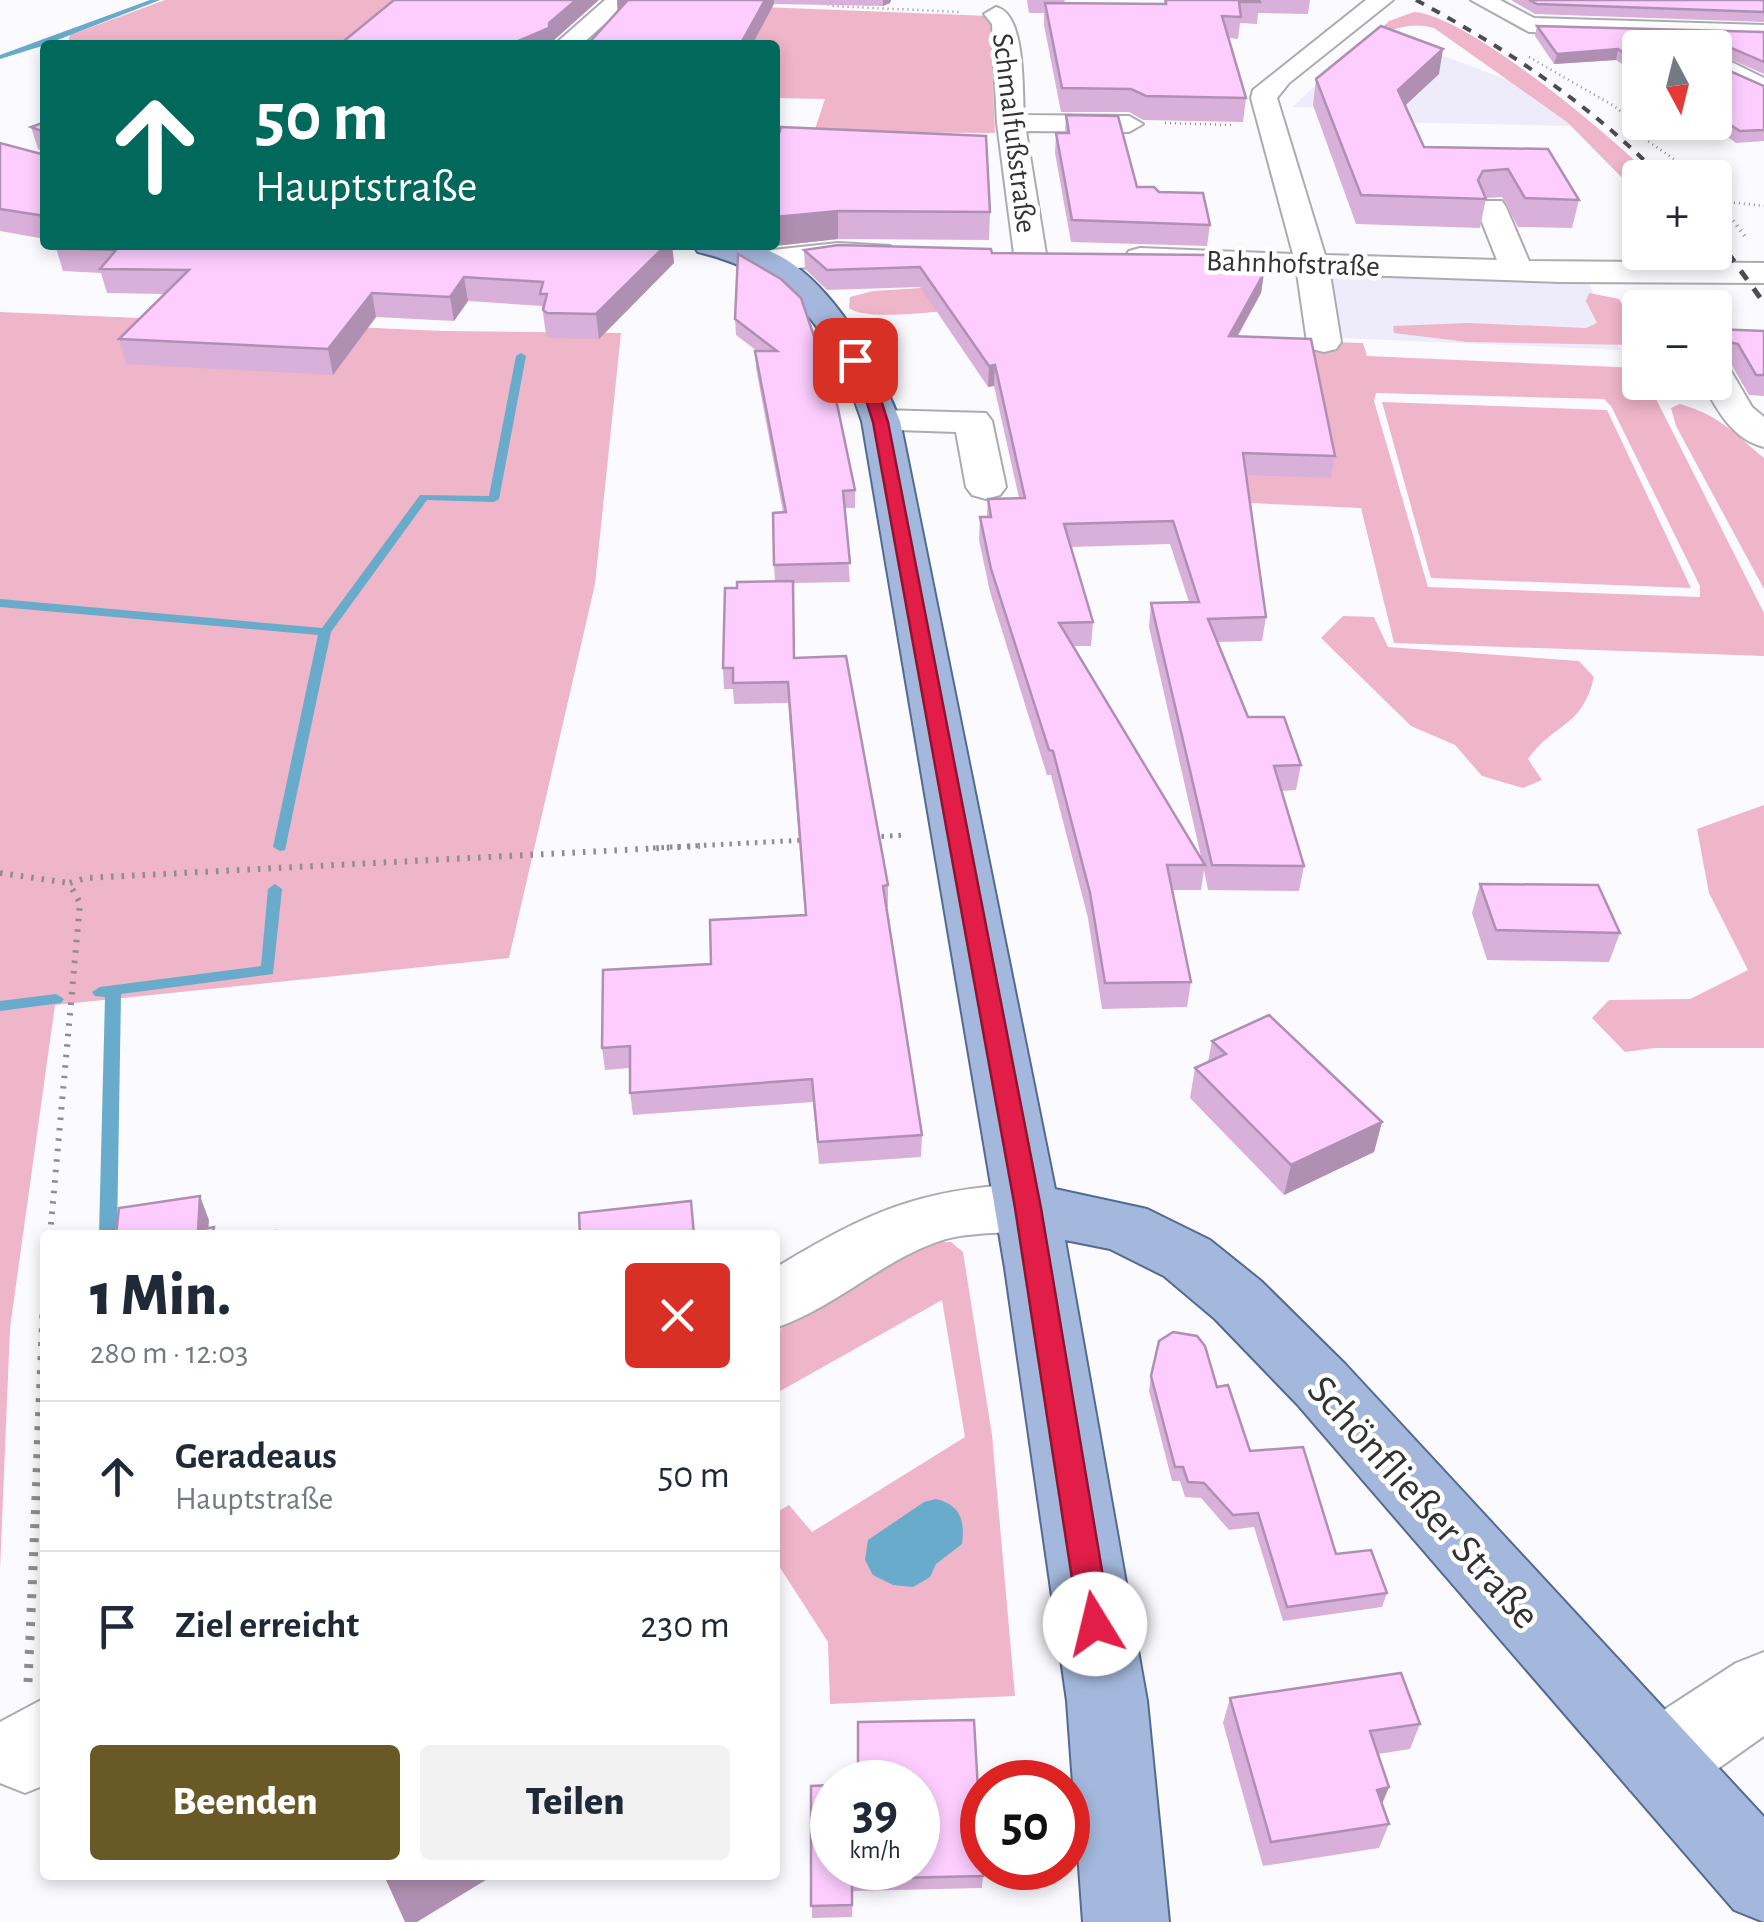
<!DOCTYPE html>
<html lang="de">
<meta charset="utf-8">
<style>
:root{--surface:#fff;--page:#f2f2f3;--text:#1f2937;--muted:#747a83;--line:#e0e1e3;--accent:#695927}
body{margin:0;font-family:"Alegreya Sans",sans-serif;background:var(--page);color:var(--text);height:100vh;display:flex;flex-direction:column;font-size:38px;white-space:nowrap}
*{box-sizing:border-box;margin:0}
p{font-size:32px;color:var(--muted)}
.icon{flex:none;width:55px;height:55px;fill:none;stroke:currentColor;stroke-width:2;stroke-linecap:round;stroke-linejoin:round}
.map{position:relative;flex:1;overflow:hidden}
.side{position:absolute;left:40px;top:1230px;width:740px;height:650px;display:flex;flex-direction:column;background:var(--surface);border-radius:10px;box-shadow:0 5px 15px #0003}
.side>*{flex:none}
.top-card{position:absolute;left:40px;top:40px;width:740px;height:210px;border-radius:10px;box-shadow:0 5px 15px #0003;background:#00695c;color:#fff;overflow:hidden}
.needle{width:65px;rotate:173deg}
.controls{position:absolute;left:1622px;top:30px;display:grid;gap:20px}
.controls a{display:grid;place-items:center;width:110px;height:110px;border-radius:10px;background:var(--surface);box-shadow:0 5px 15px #0003;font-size:50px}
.speed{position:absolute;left:810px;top:1760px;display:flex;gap:20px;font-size:50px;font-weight:700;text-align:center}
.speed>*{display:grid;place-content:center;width:130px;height:130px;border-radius:50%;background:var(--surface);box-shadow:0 5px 15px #0003;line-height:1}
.speed small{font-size:25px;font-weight:400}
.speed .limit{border:15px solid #d22;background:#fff;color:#111}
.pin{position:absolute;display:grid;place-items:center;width:85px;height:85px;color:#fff;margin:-42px;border-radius:20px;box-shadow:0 5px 15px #0006}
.me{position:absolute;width:110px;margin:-55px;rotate:351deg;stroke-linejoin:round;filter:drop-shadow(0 0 8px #0008)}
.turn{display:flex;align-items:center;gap:35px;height:210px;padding:0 50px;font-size:45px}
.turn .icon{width:130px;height:130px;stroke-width:2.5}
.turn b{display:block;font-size:70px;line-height:85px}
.round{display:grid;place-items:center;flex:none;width:105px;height:105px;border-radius:10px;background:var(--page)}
.summary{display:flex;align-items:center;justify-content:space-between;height:170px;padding:0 50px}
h1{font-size:60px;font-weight:800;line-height:75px}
.primary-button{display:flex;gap:20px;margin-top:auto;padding:20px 50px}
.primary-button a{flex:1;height:115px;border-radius:10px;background:var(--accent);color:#fff;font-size:40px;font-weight:800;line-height:115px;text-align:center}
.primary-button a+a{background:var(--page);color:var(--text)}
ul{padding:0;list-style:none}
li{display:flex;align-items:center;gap:30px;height:150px;padding:0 50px;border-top:2px solid var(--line)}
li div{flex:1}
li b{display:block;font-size:38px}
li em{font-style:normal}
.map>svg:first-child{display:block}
.built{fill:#eeecfa}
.green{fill:#efb5c8;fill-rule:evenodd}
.water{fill:#68abcb}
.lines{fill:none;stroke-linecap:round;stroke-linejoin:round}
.stream{fill:#68abcb;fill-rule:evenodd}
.minor-casing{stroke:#acabb1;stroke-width:4}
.major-casing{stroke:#546a92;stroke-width:4}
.path-far4{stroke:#8e8d91;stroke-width:2.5;stroke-dasharray:1 4;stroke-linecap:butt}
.path-far3{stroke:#8e8d91;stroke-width:4;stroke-dasharray:1 5;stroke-linecap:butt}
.path-far2{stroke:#8e8d91;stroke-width:5;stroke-dasharray:2.5 6;stroke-linecap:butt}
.path-far1{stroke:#8e8d91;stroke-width:6;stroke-dasharray:2.5 8;stroke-linecap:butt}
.path{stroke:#8e8d91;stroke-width:9;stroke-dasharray:4 10;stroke-linecap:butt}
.minor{fill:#fff;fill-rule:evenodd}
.major{fill:#a3b8dc;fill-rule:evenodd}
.rail-far1{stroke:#4d4c4f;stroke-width:4;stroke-dasharray:9 9;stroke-linecap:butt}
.rail{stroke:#4d4c4f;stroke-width:5;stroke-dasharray:11 11;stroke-linecap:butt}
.wall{fill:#d9b0da;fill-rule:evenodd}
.shaded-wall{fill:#b090b2}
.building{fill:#fccdfe;stroke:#b090b2;stroke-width:2.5}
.route{fill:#e11d48;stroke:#92132f;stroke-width:2.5}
.labels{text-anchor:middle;stroke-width:9;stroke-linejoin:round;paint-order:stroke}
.far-street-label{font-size:30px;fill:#333235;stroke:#fff}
.near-street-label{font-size:42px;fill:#333235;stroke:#fff}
</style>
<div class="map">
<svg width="1764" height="1922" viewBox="0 0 1764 1922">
<rect width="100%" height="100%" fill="#fbfbff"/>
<!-- built -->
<g class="built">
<polygon points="1383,33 1513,82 1562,115 1570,126 1381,122 1376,110 1292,107 1346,58"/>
<polygon points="1328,269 1587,279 1620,350 1342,338"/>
</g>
<!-- green -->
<g class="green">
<polygon points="165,0 418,0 368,45 67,45 70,35"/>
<polygon points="737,6 990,16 995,133 814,132 825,99 775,98 775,45 718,45"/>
<path d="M1414,12C1469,16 1611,136 1652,177L1640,178V196L1567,122L1434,28C1418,24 1408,25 1392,30L1389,39L1366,43L1389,21Z"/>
<path d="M952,286L982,307C954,309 868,323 849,308L850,297L873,291Z"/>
<polygon points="1589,293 1619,299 1640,334 1635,345 1467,342 1394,333 1393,326 1468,323 1586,328 1597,323 1586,301"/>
<polygon points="0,312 444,331 621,333 595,584 509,958 55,1005 10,1328 0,1570"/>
<path d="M1147,336L1363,343L1367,356L1640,368V382L1648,383L1764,613V656L1394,643L1361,508L1155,499ZM1376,393L1604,399L1611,406L1700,586V597L1428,587L1374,401Z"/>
<polygon points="1382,402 1607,410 1691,588 1431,578"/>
<path d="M1680,404C1719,415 1734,433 1764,458V589L1676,426L1671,408Z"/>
<path d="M1343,616L1374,617L1388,647L1579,661L1594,677C1582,728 1555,722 1528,759L1542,780L1523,788L1482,776L1455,745L1411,726L1321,638Z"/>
<polygon points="1764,805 1764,1048 1655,1048 1625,1052 1592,1018 1609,1000 1690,999 1748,970 1709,893 1697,829"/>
<polygon points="937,1242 951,1242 963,1252 992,1435 1015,1696 830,1704 828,1642 775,1560 775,1513 789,1505 812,1532 965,1437 942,1300 775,1394 775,1332 914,1249"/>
</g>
<!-- water -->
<path class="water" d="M936,1499C961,1505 965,1521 962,1544L936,1564L930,1577L913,1587L893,1585L873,1575L865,1560L868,1540L924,1502Z"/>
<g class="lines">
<!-- stream -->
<g class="stream">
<polygon points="150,0 160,0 42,46 0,59 0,55"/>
<polygon points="521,353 526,356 499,499 494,502 427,500 331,632 285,850 280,851 273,847 318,635 0,607 0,599 322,628 420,495 489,496 516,356"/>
<polygon points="275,884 282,889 273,974 121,994 117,1235 99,1235 105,997 95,996 92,992 100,987 261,966 268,889"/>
<polygon points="56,994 64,999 61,1003 0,1011 0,1001"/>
</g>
<!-- minor casing -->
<g class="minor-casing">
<g id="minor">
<polygon points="605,0 631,0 581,45 554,45"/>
<polygon points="1366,0 1393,0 1289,83 1277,98 1325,255 1497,260 1476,207 1480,201 1502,201 1506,207 1529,261 1764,263 1764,283 1560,282 1330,274 1341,342 1336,349 1324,352 1312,349 1307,342 1297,273 1129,265 1124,258 1129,251 1140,248 1293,254 1251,98 1253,90"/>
<polygon points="1471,0 1500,0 1534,18 1764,25 1764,39 1529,32"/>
<path d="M996,7C1026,14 1022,88 1024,115L1129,116L1143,124L1129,132L1026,131L1046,254L1041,261H1019L1014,254L997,123L992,24L984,14Z"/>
<polygon points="1715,54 1764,78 1764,97 1715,72"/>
<polygon points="838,243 890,246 895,253 890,260 763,271 752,268 747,261 752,254 763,251"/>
<path d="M1715,363L1728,366L1752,407L1764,417V447C1732,439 1717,410 1702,382H1715Z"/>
<polygon points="881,410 986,413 992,421 1006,487 1000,495 986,499 972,495 966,487 956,432 868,429 862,421 868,413"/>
<path d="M1028,1184L1050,1191L1060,1208L1050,1225C1013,1237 972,1228 934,1243C878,1264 832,1309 775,1328V1268C866,1213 920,1188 1028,1184Z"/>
<polygon points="1764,1652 1764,1736 1688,1790 1659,1801 1630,1790 1618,1761 1630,1732 1736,1663"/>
<polygon points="45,1698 45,1785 25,1793 0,1783 0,1722"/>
</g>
</g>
<!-- major casing -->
<g class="major-casing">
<path id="major" d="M693,245C711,245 730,243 748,245C820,256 876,360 900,421L1055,1189L1147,1209L1210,1240L1261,1281L1345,1364L1764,1817V1922L1734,1910L1297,1404L1215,1319L1164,1276L1110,1249L1065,1240L1147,1701L1169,1922H1083L1067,1701L1005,1268L862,421C831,331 794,275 698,252Z"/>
</g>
<!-- path-far4 -->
<g class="path-far4">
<polyline points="819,0 831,6 960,12"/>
<polyline points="1529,57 1614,106 1645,131 1645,139 1701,178"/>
<polyline points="1165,123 1232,125"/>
<polyline points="1715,195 1728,213"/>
<polyline points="1719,201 1764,206"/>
</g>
<!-- path-far3 -->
<polyline class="path-far3" points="1726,211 1747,239"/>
<!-- path-far2 -->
<g class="path-far2">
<polyline points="873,837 906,835"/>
<polyline points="653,848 806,840"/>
</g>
<!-- path-far1 -->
<g class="path-far1">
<polyline points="0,873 69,883"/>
<polyline points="50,1235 80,903 69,883 86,878 700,846"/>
<polyline points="44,1315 45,1292"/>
</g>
<!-- path -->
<polyline class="path" points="28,1682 44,1313"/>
<!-- minor -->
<use href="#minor" class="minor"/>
<!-- major -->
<use href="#major" class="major"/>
<!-- rail-far1 -->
<path class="rail-far1" d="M1416,0C1507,49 1590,104 1662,178"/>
<!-- rail -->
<polyline class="rail" points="1715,235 1764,303"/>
</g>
<!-- wall -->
<g class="wall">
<polygon points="617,0 891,0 890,3 883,6 774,4 618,11"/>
<polygon points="1027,0 1065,0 1064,3 1164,4 1164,0 1310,0 1308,14 1258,13 1257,24 1240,23 1238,39 1229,38 1246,98 1243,122 1143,120 1129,112 1061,112 1044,25 1044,13 1029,13"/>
<polygon points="1511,0 1764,0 1764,22 1535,14"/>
<polygon points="1537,26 1764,32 1764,74 1716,53 1716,65 1764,86 1764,141 1736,143 1707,122 1715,122 1715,48 1640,48 1640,76 1616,60 1554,64 1535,36"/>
<polygon points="1439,74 1405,105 1424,147 1548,149 1579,200 1572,228 1518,227 1502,197 1486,198 1480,228 1356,224 1313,105 1316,79"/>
<polygon points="1066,115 1137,187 1159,192 1210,225 1207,246 1071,242 1055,153 1056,133 1065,133"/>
<polygon points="45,122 45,239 0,231 0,143 41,154 41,150 38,149 31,127"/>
<polygon points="775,146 990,212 989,240 838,239 766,247 759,245 775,245"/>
<polygon points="59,245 672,245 674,263 599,339 550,338 546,335 542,306 468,301 454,321 376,317 333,375 126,364 119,339 165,294 107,293 101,273 63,271 56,248"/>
<path d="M804,250L992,253L1217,260L1264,273L1261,293L1238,336L1335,456L1331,478L1246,475L1266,617L1262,641L1217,642L1248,717L1301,765L1296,790L1282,791L1304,866L1299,891L1208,890L1204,870L1201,890H1172L1191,982L1187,1007L1102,1009L1088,918L1051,775H1047L990,592L979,540L980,517H987L988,499L1019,498L994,386L988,387L920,287L827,290L805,269ZM1170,544L1189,602L1151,603L1149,627L1202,861L1073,646H1091L1093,622L1071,547Z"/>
<polygon points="738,254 855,490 855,508 844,508 850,582 793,583 795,658 888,885 888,907 887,907 922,1135 921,1157 819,1164 813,1102 633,1115 630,1093 630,1068 605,1070 602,1048 711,964 805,915 788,703 734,704 733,689 724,689 723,668 737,588 775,581 774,565 783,512 756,368 755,351 757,351 736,335 735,319"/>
<polygon points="1715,329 1764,331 1764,396 1749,395 1731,364 1717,360 1715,366"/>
<polygon points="1659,382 1707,382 1704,393 1663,391"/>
<polygon points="1480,884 1620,933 1609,962 1487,960 1472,913"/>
<polygon points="1212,1041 1382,1122 1374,1152 1284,1195 1190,1098 1195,1068 1208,1062"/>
<polygon points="1151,1376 1217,1387 1250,1451 1336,1554 1387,1593 1382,1607 1283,1621 1254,1527 1229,1530 1201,1498 1185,1497 1180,1481 1172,1481 1149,1391"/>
<polygon points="1230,1698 1420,1724 1410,1749 1378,1754 1389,1787 1382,1804 1389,1824 1379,1848 1263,1866 1223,1723"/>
<polygon points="811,1786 983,1876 982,1888 853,1891 852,1917 812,1918"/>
</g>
<!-- shaded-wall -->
<g class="shaded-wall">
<polygon points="576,0 599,0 552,42 551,45 509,45 549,23"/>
<polygon points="617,0 640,0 618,17"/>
<polygon points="765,0 774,0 774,4 752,45 740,45"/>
<polygon points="883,0 891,0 890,3 883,6"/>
<polygon points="1443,49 1439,74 1394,116 1398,90"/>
<polygon points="1618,49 1616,60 1554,64 1557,54"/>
<polygon points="838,211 838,239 766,247 766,245 775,245 775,217"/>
<polygon points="666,245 672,245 674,263 599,339 596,314"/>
<polygon points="1264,273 1261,293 1226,356 1229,336"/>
<polygon points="464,277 468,301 454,321 450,297"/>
<polygon points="372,293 376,317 333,375 328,349"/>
<polygon points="995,365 994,386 988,387 989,366"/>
<polygon points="1382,1122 1374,1152 1284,1195 1291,1165"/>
<polygon points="200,1196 209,1220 208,1235 198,1230"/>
<polygon points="1389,1787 1379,1811 1377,1790"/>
<polygon points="395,1875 494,1875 417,1922 405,1922 386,1880"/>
</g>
<!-- building -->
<g class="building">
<polygon points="394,0 576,0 549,23 549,28 509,45 339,45"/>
<polygon points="628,0 765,0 740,45 587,45"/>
<polygon points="1166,0 1259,0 1260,2 1239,2 1241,17 1222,16 1246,98 1146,96 1131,89 1062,88 1045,3 1166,4"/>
<polygon points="1529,0 1764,0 1764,12 1537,4"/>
<polygon points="1381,26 1443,49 1398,90 1424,147 1548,149 1579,200 1525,198 1508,169 1483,171 1478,180 1486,199 1361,195 1316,79"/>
<polygon points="1537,26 1764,32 1764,62 1715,41 1716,65 1764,86 1764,130 1740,131 1715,115 1715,48 1640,48 1640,64 1618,49 1557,54"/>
<polygon points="1066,115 1118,116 1137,187 1154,187 1159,192 1203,193 1210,225 1072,220 1056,133 1069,133"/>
<polygon points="45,122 45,216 0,209 0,143 41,154 42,131 31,127"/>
<polygon points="781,127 986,136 990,212 838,211 775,217 775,146"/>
<polygon points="59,245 666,245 596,314 547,313 543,310 547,294 540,294 543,282 464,277 450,297 372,293 328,349 119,339 189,270 100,269 116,250 56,248"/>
<polygon points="838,245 991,249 992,253 1216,255 1217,260 1264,273 1229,336 1311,339 1335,456 1243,453 1266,617 1208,619 1248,717 1284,717 1301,765 1274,766 1304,866 1212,865 1151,603 1199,602 1173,521 1064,524 1093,622 1059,623 1205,865 1167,865 1191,982 1105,983 1090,893 1053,751 1049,750 991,569 980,517 991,517 988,499 1025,498 995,365 989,366 920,267 827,270 804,250"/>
<polygon points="738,254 781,279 801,298 837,404 855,490 843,491 850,563 774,565 773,513 786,512 755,351 777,351 735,319"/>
<polygon points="1715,329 1764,331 1764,375 1756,375 1738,344 1722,340 1717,343 1718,358 1715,359"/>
<polygon points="793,581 794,658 846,656 888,885 883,886 922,1135 818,1142 812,1079 630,1093 630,1046 602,1048 603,970 711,964 710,920 806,915 788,682 733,683 733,668 723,668 725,588 737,588 737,582"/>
<polygon points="1480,884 1598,885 1620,933 1496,930"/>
<polygon points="1269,1015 1382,1122 1291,1165 1195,1068 1226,1054 1212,1041"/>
<polygon points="200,1196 198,1230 214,1227 213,1235 116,1235 119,1208"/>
<polygon points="691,1201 694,1235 580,1235 579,1213"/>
<polygon points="276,1231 276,1235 252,1235"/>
<polygon points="1173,1332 1197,1336 1205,1346 1217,1387 1228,1385 1250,1451 1303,1447 1336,1554 1371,1550 1387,1593 1287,1607 1258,1513 1233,1515 1204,1483 1188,1482 1183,1467 1175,1467 1151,1376 1159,1341"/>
<polygon points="1401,1673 1420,1724 1370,1731 1389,1787 1377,1790 1389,1824 1271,1842 1230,1698"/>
<polygon points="974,1720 983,1876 852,1879 852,1905 811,1906 811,1786 832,1785 832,1868 918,1868 918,1782 858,1782 858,1722"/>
</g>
<!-- route -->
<polygon class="route" points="855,356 860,357 876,384 888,422 1041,1208 1111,1624 1106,1635 1095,1639 1084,1635 1079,1624 1015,1208 873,422 861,384 848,360"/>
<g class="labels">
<!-- far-street labels -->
<g class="far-street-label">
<text transform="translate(1015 133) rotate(83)" y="10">Schmalfußstraße</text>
<text transform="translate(1293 263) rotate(2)" y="10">Bahnhofstraße</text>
</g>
<!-- near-street labels -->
<g class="near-street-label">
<text transform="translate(1425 1501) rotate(48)" y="15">Schönfließer Straße</text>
</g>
</g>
</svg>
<div class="controls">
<a><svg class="needle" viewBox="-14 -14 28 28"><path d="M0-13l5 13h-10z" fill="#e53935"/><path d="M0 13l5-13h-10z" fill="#747a83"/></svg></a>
<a>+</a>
<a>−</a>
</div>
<div class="speed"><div>39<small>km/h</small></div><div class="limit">50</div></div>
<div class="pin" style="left:855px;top:360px;background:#d93025"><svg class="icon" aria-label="arrive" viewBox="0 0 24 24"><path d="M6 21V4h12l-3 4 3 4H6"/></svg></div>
<svg class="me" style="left:1095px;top:1624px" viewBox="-20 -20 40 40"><circle r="19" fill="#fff"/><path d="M0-13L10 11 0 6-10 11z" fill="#e11d48"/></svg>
<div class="top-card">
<div class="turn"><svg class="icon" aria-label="ahead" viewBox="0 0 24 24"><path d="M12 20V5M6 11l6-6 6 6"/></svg><div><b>50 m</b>Hauptstraße</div></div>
</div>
<section class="side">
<div class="summary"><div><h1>1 Min.</h1><p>280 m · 12:03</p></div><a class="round" style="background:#d93025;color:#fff"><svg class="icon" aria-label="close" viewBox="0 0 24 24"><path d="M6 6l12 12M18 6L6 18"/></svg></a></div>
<ul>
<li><svg class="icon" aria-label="ahead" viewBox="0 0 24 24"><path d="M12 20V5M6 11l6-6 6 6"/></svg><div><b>Geradeaus</b><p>Hauptstraße</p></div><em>50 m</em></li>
<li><svg class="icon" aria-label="arrive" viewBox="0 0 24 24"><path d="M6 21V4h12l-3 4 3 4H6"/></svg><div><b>Ziel erreicht</b></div><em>230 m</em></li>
</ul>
<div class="primary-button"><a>Beenden</a><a>Teilen</a></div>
</section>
</div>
